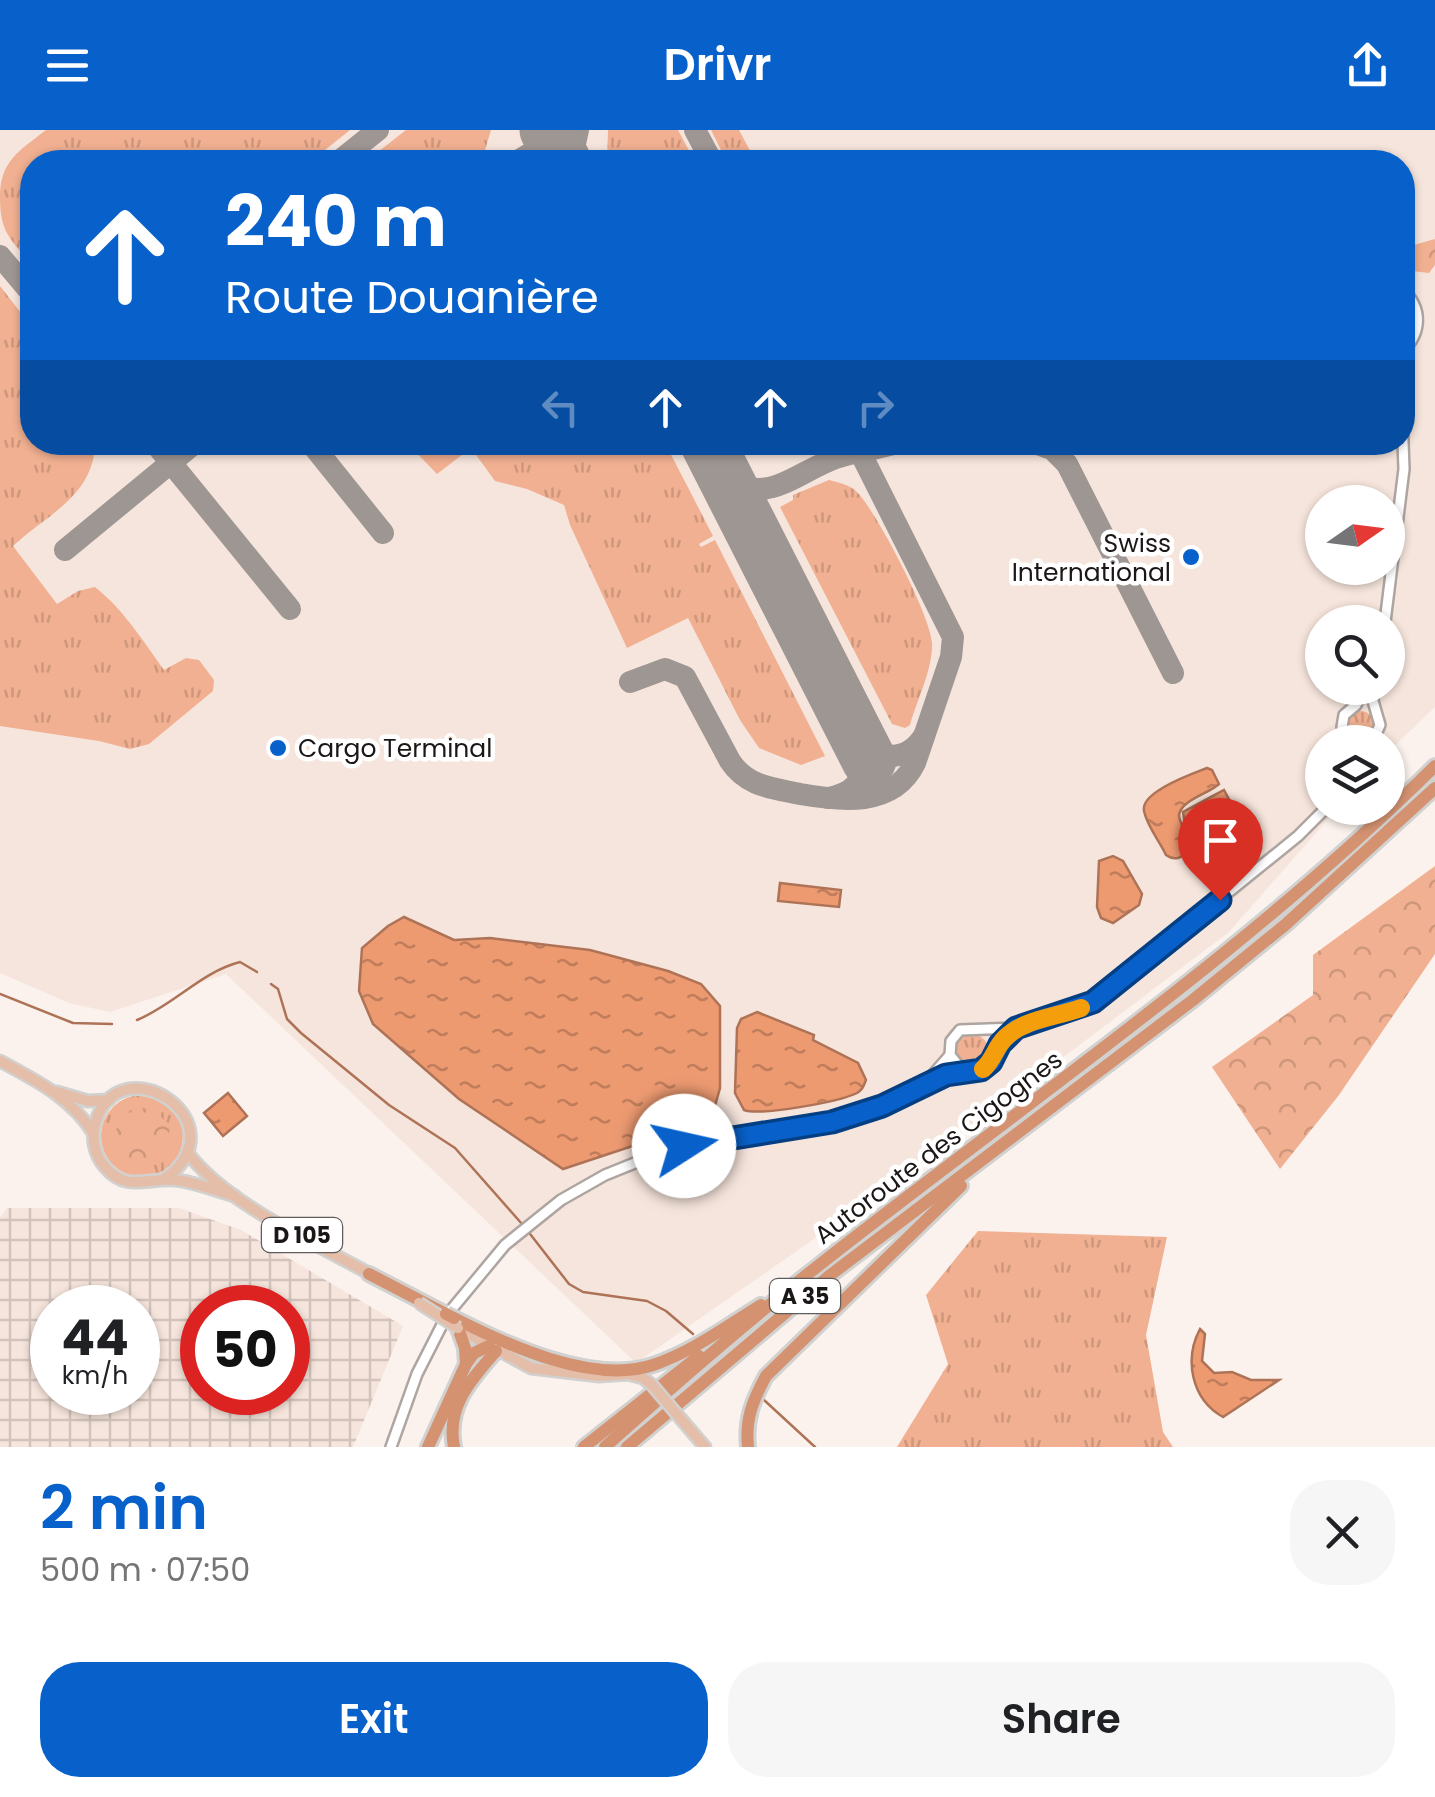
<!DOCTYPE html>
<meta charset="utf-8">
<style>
:root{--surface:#fff;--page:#f6f6f6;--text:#202124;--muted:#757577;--accent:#0861ca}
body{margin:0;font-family:Poppins,sans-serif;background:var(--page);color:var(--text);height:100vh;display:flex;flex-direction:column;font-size:38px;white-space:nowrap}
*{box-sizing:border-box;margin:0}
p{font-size:32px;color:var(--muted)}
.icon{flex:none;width:55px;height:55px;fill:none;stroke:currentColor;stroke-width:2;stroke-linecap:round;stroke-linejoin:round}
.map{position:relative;height:1317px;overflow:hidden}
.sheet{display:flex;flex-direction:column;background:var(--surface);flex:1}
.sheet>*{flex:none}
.top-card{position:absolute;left:20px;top:20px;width:1395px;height:305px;border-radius:40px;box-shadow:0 2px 8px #0004;background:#0861ca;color:#fff;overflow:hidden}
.needle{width:65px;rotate:76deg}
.controls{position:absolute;left:1305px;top:355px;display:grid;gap:20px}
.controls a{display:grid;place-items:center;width:100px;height:100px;border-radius:50%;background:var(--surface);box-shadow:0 2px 8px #0004;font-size:50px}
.speed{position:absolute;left:30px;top:1155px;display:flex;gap:20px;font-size:50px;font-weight:700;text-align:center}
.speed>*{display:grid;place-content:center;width:130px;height:130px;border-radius:50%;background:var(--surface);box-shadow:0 2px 8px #0004;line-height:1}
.speed small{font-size:25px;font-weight:400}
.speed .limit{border:15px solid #d22;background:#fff;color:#111}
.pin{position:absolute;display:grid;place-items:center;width:85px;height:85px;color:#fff;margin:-102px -42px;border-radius:50% 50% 50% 0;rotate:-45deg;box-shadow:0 0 10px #0007}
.pin .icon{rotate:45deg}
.me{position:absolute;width:110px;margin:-55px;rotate:80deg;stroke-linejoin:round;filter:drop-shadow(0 0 8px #0008)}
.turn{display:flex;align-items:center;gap:35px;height:210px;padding:0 40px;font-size:45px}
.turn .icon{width:130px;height:130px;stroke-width:2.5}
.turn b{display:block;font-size:70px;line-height:85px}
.lanes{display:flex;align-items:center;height:95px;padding:0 40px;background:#0003;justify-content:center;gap:50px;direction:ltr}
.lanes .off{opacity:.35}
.round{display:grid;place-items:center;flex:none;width:105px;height:105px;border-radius:40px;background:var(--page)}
.overview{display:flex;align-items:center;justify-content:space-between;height:170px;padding:0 40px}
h1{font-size:60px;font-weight:600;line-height:75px;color:var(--accent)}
.cta{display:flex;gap:20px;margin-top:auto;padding:20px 40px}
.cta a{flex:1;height:115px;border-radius:40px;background:var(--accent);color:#fff;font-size:40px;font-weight:600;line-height:115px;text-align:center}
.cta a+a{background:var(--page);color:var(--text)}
header{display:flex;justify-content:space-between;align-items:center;height:130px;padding:0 40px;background:var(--accent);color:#fff;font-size:45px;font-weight:600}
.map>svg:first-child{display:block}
.built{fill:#f6e5dc;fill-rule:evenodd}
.industrial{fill:url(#industrial-grid);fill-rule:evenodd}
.grass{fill:url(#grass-tufts)}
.forest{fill:url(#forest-crowns)}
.water{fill:url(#water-ripples);stroke:#ae7356;stroke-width:2.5}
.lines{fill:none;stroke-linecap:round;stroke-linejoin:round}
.stream{stroke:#ae7356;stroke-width:2.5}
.taxiway{stroke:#9e9693;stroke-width:22}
.runway{stroke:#9e9693;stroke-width:55}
.secondary-casing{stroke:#aea5a1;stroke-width:14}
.primary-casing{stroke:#d1d1d0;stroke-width:15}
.highway-casing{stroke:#d1d1d0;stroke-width:18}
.secondary{stroke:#fff;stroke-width:9}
.primary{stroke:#e5beaa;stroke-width:10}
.highway{stroke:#d49271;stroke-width:12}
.primary-bridge-casing{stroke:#d1d1d0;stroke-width:15;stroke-linecap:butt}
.highway-bridge-casing{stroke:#d1d1d0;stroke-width:18;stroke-linecap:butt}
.primary-bridge{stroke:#e5beaa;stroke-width:10}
.highway-bridge{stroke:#d49271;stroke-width:12}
.route-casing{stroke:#053f83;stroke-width:25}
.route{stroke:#0861ca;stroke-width:18}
.slow{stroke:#f59e0b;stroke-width:18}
.poi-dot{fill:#0861ca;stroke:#fff;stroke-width:4}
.labels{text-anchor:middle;stroke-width:9;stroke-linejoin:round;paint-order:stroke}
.shield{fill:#fff;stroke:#5f5d5c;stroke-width:2.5}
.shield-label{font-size:22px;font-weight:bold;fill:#1b1716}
.poi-label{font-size:25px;fill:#1b1716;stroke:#fff;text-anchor:end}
.street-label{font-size:25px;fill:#1b1716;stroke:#fff}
</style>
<header><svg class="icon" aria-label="menu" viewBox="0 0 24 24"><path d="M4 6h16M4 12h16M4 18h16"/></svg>Drivr<svg class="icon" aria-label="share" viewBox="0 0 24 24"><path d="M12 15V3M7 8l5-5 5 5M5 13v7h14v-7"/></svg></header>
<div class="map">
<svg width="1435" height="1317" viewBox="0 0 1435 1317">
<defs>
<pattern id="industrial-grid" width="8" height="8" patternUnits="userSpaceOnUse" patternTransform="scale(2.5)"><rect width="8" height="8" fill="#f6e5dc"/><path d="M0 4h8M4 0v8" fill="none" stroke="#d2c4bc"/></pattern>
<pattern id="grass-tufts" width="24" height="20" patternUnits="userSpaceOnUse" patternTransform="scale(2.5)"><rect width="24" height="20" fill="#f1b091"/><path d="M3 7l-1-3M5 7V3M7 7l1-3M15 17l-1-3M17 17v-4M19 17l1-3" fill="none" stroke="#ce977c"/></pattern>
<pattern id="forest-crowns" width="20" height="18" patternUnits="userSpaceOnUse" patternTransform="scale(2.5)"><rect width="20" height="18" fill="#f1b091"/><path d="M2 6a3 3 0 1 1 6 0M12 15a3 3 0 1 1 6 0" fill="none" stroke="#ce977c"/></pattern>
<pattern id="water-ripples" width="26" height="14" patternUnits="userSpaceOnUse" patternTransform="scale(2.5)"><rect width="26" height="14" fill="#ed9a71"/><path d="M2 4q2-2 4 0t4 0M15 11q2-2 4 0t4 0" fill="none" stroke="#bf7d5c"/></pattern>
</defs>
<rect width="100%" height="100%" fill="#fbf2ed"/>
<!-- built -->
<path class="built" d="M0,0H1435V577L1388,622V612H1322V678H1338L1229,802L926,1031L636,1233L226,844L110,882L69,873L0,843ZM32,32H1402V312H32ZM1322,372H1388V438H1322ZM1322,492H1388V558H1322Z"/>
<!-- industrial -->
<path class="industrial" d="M7,1078H179L241,1100L403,1196L353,1317H0V1088ZM52,1178H138V1262H52ZM202,1178H288V1262H202Z"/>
<!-- grass -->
<g class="grass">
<path d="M46,0H350L310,32H32V135C10,108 0,103 0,67C0,31 19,21 46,0Z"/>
<polygon points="406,0 491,0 485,20 475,32 365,32"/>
<polygon points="608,0 678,0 695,32 607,32"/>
<polygon points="711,0 739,0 756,32 727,32"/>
<path d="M0,156L32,197L30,216L32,220V312L94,313L95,316C92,367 46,385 13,416L57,474L78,461L95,457C124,480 143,511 164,540L186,528L199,530L214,550L213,561L149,614L130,619L99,611L0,596Z"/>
<polygon points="407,313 665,313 713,406 699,414 701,417 715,410 825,626 801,635 759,618 740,590 688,488 627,518 570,395 564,375 527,359 495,351 471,318 437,344"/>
<path d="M756,313H821C802,330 776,326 756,313Z"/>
<path d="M829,350C839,353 849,354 857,362C876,381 931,486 932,513C933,539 917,570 910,595L905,598L892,594L780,377L793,370V365Z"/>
<circle cx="1361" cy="593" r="12"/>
<circle cx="972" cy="920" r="16"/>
<circle cx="142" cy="1006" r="41"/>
<polygon points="978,1101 1167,1107 1146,1205 1163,1302 1173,1317 897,1317 948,1234 926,1165"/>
</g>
<!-- forest -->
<g class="forest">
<polygon points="1435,109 1435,135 1429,143 1403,140 1403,118"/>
<polygon points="1435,736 1435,824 1339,965 1280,1039 1212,937 1313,865 1313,825"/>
<polygon points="136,977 156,980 170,998 164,1023 150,1036 121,1028 116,1012 117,989"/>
</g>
<!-- water -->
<g class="water">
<path d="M1207,638L1212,640L1219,654C1210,663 1181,670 1179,685C1179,694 1190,709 1193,718C1184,725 1177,733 1166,725C1160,712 1147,696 1144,681C1140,662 1192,644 1207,638Z"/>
<path d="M1224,660L1231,673C1224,689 1215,704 1198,709L1185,695L1183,682Z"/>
<polygon points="1113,726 1123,731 1142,764 1139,775 1113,793 1101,788 1097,777 1099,731"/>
<polygon points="780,753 841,760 839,777 778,771"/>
<polygon points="404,787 454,810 490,808 590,820 668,841 701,854 720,876 720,958 711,990 563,1039 459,969 373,894 359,861 362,818 388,796"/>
<path d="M757,882L814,905L813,910L858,933L866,950C863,957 863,959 857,963C839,972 760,986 744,980L735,963L737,898L741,889Z"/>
<polygon points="228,963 247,986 223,1006 204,983"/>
<path d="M1200,1199L1205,1204L1202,1231L1214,1243L1232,1242L1251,1250H1279L1223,1287C1191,1269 1184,1229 1200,1199Z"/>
</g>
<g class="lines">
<!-- stream -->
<g class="stream">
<polyline points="271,854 278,859 287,889 301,903 389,975 455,1018 522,1094"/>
<polyline points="0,864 73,893 112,894"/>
<path d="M137,890C174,875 201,842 240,832L257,842"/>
<polyline points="527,1100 569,1154 583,1162 647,1171 666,1181 693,1204"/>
<polyline points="764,1270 815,1317"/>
</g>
<!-- taxiway -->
<g class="taxiway">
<polyline points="695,0 712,32"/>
<polyline points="338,32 378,0"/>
<polyline points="516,32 570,0"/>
<polyline points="571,32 578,0"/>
<polyline points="0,126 32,164"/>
<polyline points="154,312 290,479"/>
<polyline points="310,312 383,403"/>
<polyline points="1032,312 1052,319 1067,334 1173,543"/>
<path d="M720,339C760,383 794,343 836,328C856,321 879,319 899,312"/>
<polyline points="65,420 196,312"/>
<path d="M630,552L665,539L685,547L730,631C747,657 773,658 800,664C840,671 893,678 915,633L951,527L953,507L855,312"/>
<path d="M857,605C875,631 906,634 924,606"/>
<path d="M828,668C885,658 857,608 841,575"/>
</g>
<!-- runway -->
<g class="runway">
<polyline points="547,0 564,32"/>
<polyline points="707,312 869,630"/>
</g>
<!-- secondary casing -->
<g class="secondary-casing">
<g id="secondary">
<path d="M1402,159C1423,178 1422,203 1402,222"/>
<polyline points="1385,492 1404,339 1402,285"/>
<polyline points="1348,612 1342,597 1344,585 1356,575 1365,558"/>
<polyline points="1365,612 1375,606 1380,595 1373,571 1374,558"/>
<polyline points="963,941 950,925 951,911 960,900 1016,898 1093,872 1298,706 1326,678"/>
<polyline points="929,949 950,925"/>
<polyline points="391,1317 417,1244 447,1185 505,1115 561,1070 605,1045 662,1022 715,1009 832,992 883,975 946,945 981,940 991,932 999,914 1016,898"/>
</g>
</g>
<!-- primary casing -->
<g class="primary-casing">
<g id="primary">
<path d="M0,931C35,950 72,968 93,1003"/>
<polyline points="57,962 88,971 109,970"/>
<path d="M187,1022C226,1074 315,1113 372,1145"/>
<path d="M163,1050C245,994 119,910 95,994C91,1009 95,1026 105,1037C126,1063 149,1047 176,1050C195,1052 216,1061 235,1066"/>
<polyline points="458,1198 531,1238 599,1246 628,1244 643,1248 652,1255"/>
<polyline points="681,1289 705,1317"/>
</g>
</g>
<!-- highway casing -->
<g class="highway-casing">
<g id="highway">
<polyline points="369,1144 446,1184"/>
<path d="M454,1188C507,1215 593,1255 653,1235C692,1222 727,1196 761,1175"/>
<polyline points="458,1198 465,1218 466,1234"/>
<polyline points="428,1317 466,1234 474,1223 489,1216"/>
<path d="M454,1317C446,1276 471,1250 496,1221"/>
<polyline points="584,1317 699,1226"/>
<path d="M605,1317C674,1255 745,1193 818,1136C1026,972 1246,823 1435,636"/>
<polyline points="627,1317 829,1146 1193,870 1285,795 1435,658"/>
<path d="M748,1317C745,1289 753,1270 766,1246L961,1056"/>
</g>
</g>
<!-- secondary -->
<use href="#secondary" class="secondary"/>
<!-- primary -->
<use href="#primary" class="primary"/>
<!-- highway -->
<use href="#highway" class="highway"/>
<!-- primary-bridge casing -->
<g class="primary-bridge-casing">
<g id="primary-bridge">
<polyline points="419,1173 458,1198"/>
<polyline points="652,1255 681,1289"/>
</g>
</g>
<!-- highway-bridge casing -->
<g class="highway-bridge-casing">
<polyline id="highway-bridge" points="446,1184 454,1188"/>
</g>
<!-- primary-bridge -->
<use href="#primary-bridge" class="primary-bridge"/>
<!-- highway-bridge -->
<use href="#highway-bridge" class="highway-bridge"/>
</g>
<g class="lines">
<!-- route casing -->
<g class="route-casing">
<polyline id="route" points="684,1016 832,992 882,976 946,945 981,940 991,932 1000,914 1016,898 1093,872 1220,770"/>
</g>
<!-- route -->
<use href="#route" class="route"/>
<!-- slow -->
<path class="slow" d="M983,939C994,930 995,917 1006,907C1025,889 1056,887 1081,878"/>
</g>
<!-- markers -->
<g class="poi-dot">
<circle cx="1191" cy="427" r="10"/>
<circle cx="278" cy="618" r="10"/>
</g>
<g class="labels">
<!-- shield labels -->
<g class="shield">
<rect x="262" y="1088" width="80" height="34" rx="8"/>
<rect x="770" y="1149" width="70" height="34" rx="8"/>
</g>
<g class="shield-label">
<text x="302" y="1113">D 105</text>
<text x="805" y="1174">A 35</text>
</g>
<!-- poi labels -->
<g class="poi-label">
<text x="1171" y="422">Swiss<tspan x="1171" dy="29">International</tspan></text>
<text x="298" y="627" text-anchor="start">Cargo Terminal</text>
</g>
<!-- street labels -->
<g class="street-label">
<text transform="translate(938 1017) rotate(-37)" y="9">Autoroute des Cigognes</text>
</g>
</g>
</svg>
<div class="controls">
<a><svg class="needle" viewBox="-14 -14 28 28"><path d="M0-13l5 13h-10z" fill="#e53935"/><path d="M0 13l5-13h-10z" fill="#757577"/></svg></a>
<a><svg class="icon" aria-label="search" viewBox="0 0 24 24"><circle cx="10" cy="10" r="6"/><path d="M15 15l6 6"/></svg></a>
<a><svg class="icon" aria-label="layers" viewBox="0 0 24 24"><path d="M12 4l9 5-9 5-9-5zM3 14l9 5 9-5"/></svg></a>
</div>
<div class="speed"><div>44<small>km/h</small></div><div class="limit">50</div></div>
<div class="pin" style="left:1220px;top:770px;background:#d93025"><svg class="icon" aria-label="arrive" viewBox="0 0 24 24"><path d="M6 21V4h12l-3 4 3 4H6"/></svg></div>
<svg class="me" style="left:684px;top:1016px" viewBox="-20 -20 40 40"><circle r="19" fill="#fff"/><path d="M0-13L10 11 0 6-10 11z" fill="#0861ca"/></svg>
<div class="top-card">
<div class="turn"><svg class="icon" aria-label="ahead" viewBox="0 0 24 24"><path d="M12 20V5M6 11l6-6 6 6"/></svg><div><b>240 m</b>Route Douanière</div></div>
<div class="lanes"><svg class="icon off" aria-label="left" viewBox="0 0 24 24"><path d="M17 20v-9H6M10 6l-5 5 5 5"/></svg><svg class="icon" aria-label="ahead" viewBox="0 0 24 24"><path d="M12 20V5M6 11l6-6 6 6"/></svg><svg class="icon" aria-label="ahead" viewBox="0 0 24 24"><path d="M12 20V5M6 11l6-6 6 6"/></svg><svg class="icon off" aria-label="right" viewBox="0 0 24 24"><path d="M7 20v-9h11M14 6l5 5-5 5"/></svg></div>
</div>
</div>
<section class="sheet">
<div class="overview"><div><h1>2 min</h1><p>500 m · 07:50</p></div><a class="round"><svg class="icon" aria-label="close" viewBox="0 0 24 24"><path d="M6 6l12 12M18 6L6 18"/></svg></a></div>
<div class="cta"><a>Exit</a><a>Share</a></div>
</section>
